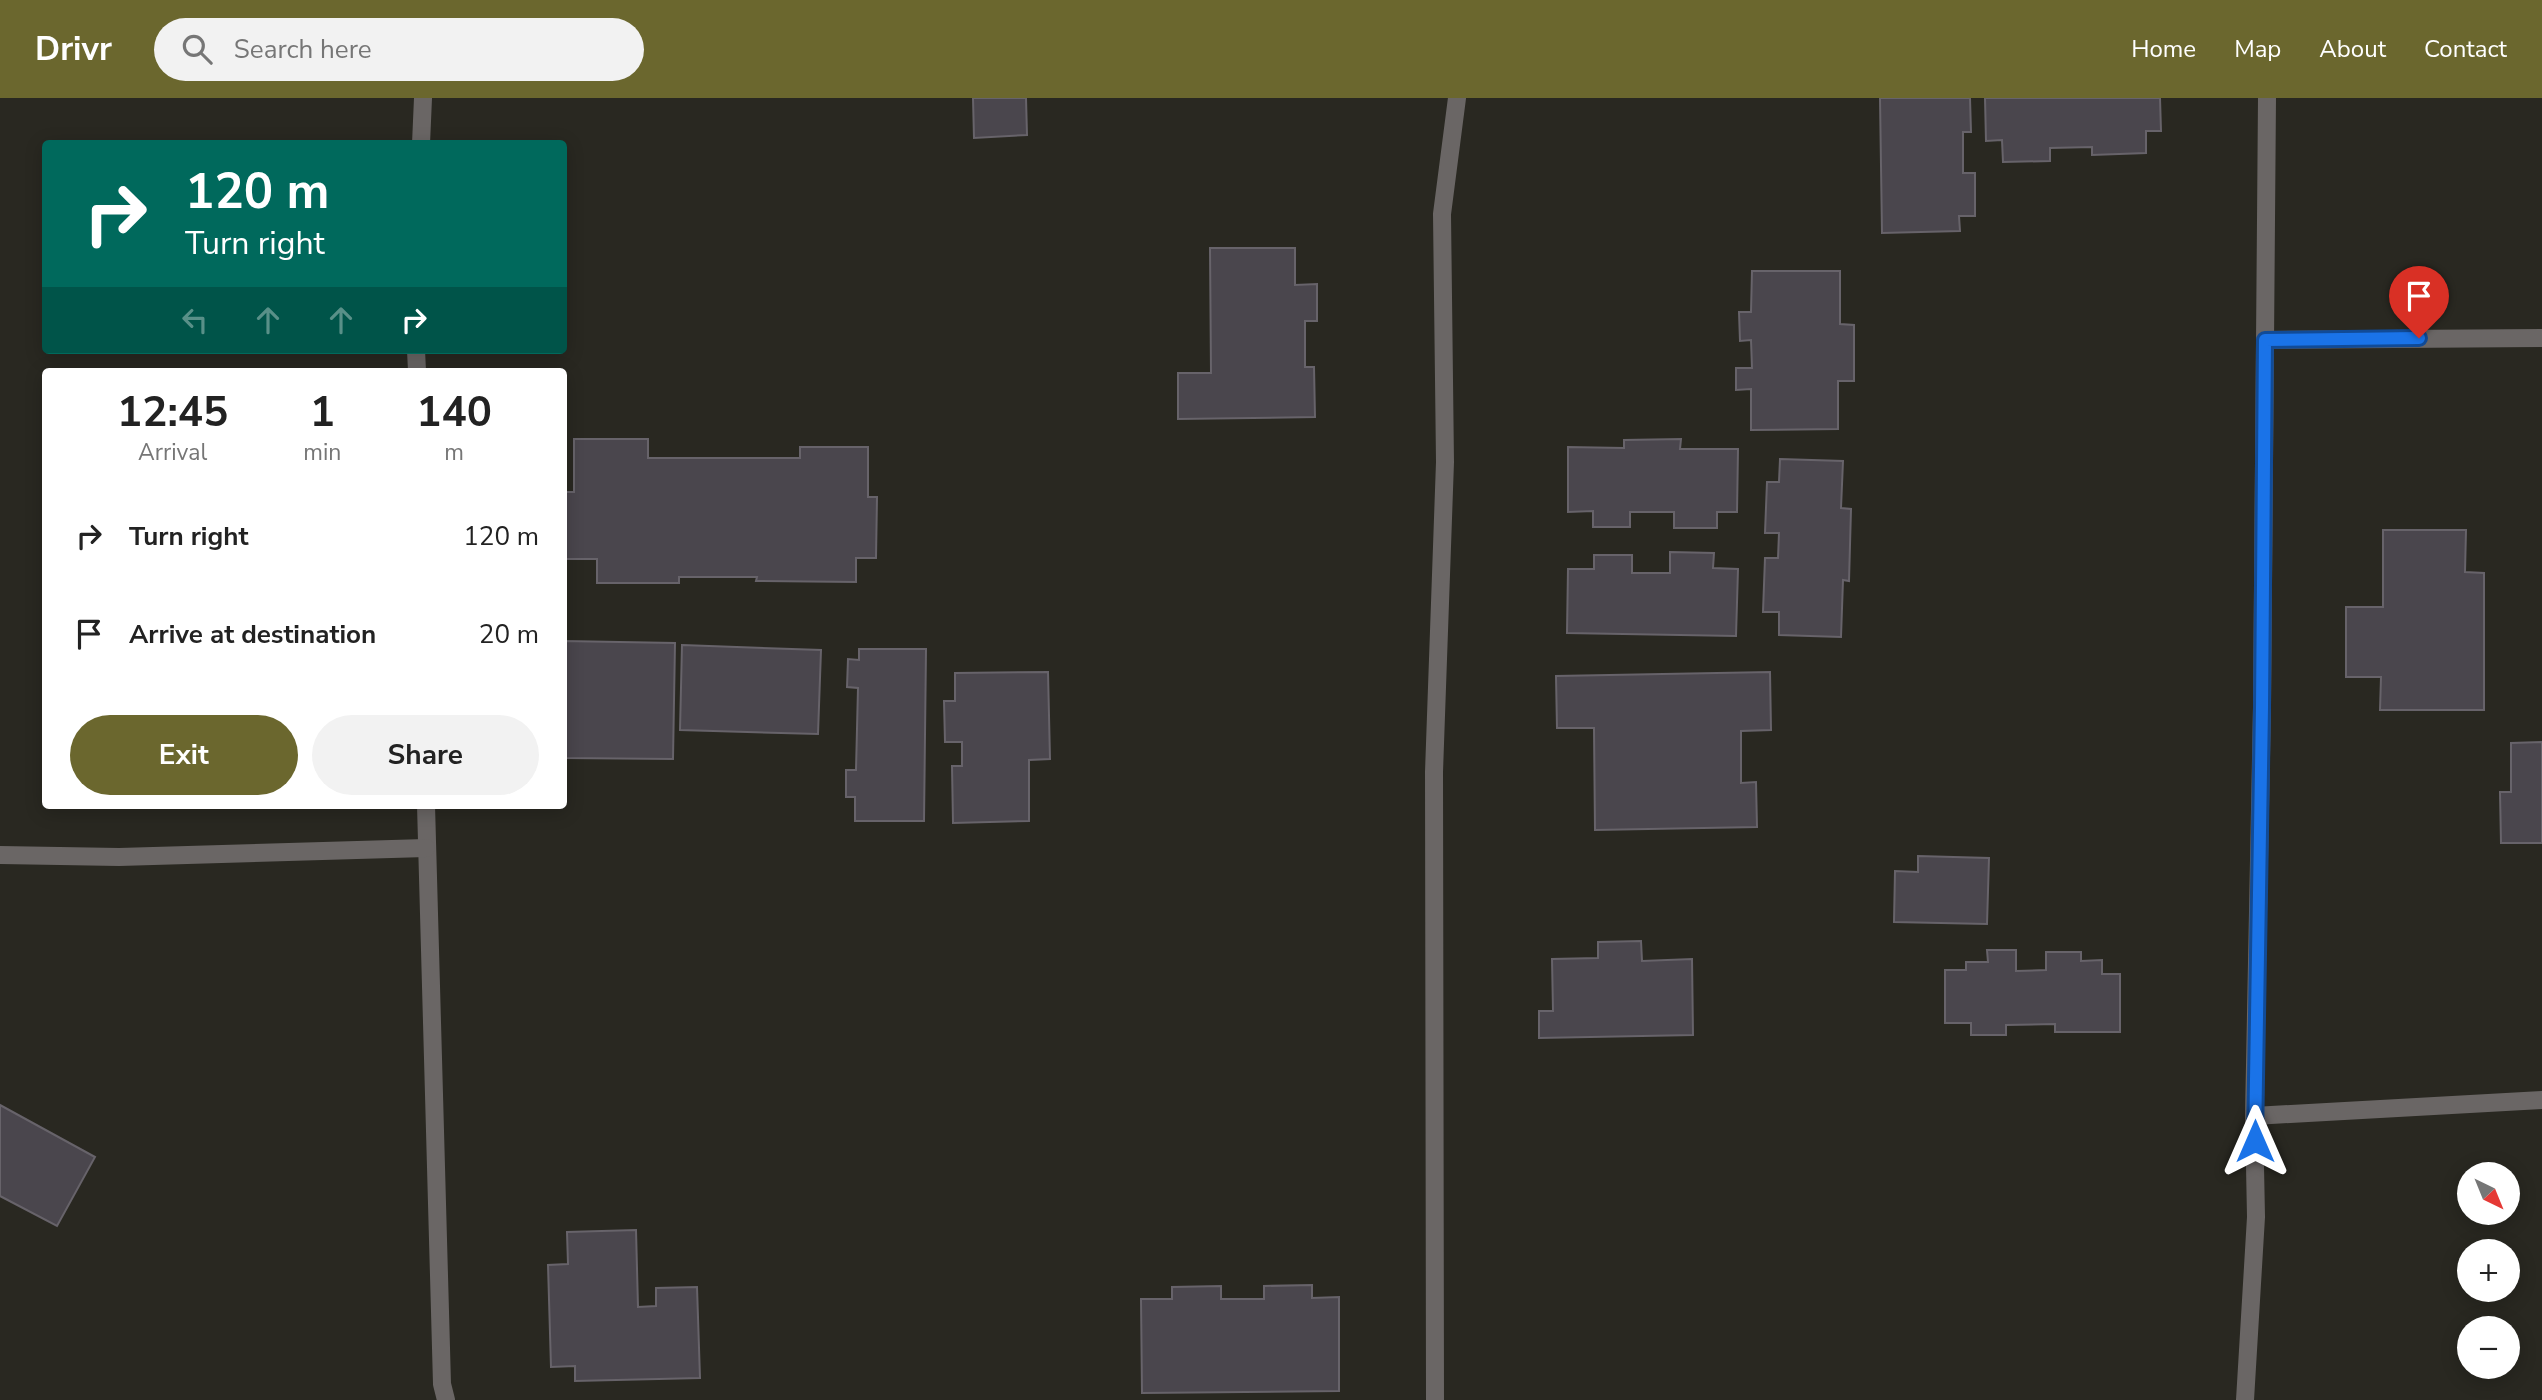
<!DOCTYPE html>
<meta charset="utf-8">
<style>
:root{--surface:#fff;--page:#f2f2f2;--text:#222;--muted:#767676;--accent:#6b672e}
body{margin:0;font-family:"Nunito Sans",sans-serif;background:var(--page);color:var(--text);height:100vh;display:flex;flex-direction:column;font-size:26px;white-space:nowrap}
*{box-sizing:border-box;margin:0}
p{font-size:23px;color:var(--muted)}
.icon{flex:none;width:38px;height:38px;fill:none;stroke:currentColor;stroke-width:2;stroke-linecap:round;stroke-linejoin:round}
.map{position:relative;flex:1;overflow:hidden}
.panel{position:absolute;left:42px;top:270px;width:525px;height:441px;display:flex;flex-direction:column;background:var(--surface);border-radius:7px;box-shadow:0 4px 18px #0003}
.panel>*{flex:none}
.top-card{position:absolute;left:42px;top:42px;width:525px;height:214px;border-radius:7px;box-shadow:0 4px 18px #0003;background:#00695c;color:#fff;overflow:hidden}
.needle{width:46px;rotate:137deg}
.controls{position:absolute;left:2457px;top:1064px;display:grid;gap:14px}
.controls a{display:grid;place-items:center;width:63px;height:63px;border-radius:50%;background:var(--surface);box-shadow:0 4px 18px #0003;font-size:35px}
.pin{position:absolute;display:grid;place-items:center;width:60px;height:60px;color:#fff;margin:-72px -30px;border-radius:50% 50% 50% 0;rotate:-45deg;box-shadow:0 0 7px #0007}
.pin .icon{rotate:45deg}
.me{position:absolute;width:77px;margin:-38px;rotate:0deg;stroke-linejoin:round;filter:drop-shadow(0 0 5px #0008)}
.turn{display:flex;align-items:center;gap:24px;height:147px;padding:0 28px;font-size:32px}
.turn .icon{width:91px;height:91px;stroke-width:2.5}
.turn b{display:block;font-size:49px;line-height:60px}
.lanes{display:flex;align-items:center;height:66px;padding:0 28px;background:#0003;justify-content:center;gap:35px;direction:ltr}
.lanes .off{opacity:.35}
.eta{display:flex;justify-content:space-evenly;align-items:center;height:119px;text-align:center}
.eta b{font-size:42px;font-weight:700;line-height:49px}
.cta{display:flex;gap:14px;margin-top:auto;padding:14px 28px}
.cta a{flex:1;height:80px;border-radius:42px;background:var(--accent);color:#fff;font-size:28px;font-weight:700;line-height:80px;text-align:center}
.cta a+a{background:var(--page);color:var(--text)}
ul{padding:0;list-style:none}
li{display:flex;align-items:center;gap:21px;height:98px;padding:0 28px}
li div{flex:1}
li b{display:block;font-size:26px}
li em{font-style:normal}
header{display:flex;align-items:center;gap:42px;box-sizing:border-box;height:98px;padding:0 35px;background:var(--accent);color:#fff}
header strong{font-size:33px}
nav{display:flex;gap:38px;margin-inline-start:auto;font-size:24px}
.search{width:490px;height:63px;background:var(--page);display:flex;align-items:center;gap:18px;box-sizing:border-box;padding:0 24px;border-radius:38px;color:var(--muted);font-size:26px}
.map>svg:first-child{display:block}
.building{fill:#4a464d;stroke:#67636a;stroke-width:2}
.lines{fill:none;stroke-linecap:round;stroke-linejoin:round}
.street{stroke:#6a6665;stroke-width:18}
.route-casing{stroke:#114b97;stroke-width:18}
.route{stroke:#1a73e8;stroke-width:12}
</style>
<header>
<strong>Drivr</strong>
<div class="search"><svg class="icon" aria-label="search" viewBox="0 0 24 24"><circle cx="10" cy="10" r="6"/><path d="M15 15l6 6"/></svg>Search here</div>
<nav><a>Home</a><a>Map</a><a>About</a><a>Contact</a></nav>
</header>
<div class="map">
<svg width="2542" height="1302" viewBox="0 0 2542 1302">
<rect width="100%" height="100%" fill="#292821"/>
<!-- building -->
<g class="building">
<polygon points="973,0 1026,0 1027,37 974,40"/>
<polygon points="1880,0 1970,0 1971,34 1963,34 1963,75 1975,75 1975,118 1959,118 1960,133 1882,135"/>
<polygon points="1985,0 2160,0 2161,33 2146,33 2146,55 2092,57 2092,49 2050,50 2050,63 2003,64 2002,42 1986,43"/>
<polygon points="1210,150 1295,150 1295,187 1317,186 1317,223 1305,223 1305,269 1314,269 1315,319 1178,321 1178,275 1211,275"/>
<polygon points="1752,173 1840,173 1840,226 1854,227 1854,283 1838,283 1838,331 1751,332 1751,291 1736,292 1736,270 1752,270 1751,242 1740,243 1739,214 1751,214"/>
<polygon points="574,341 648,341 648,360 800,360 800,349 868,349 868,399 877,399 876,460 856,460 856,484 756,483 757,479 679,479 679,485 597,485 597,461 564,461 564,394 574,394"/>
<polygon points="1681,341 1680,351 1738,351 1737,414 1717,414 1717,430 1674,430 1674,414 1630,414 1630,429 1593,429 1593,413 1568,414 1568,349 1624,350 1624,342"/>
<polygon points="1780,361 1843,363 1841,410 1851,411 1849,483 1843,482 1841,539 1779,537 1779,514 1763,514 1765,460 1778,460 1779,435 1765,435 1767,384 1779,384"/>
<polygon points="2383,432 2466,432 2465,474 2484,475 2484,612 2380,612 2381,579 2346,579 2346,509 2383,509"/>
<polygon points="1670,454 1714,455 1713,470 1738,471 1736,538 1567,535 1568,471 1594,471 1594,457 1632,457 1632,475 1670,475"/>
<polygon points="564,543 675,545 673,661 564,660"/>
<polygon points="682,547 821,552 818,636 680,632"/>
<polygon points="859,551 926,551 924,723 855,723 855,699 846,699 846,672 856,672 858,590 847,589 848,561 859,562"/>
<polygon points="1048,574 1050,661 1029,662 1029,723 953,725 952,668 962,668 962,644 945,644 944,603 955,603 955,575"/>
<polygon points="1770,574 1771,632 1741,633 1741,685 1756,684 1757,729 1595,732 1594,630 1557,630 1556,578"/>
<polygon points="2542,644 2542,745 2501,745 2500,694 2511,694 2511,645"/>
<polygon points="1918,758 1989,760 1987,826 1894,824 1895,773 1918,774"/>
<polygon points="1641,843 1642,863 1692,861 1693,937 1539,940 1539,913 1553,913 1552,861 1598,860 1598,844"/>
<polygon points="1987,852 2016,852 2016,873 2046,872 2046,854 2081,854 2081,863 2102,862 2102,876 2120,876 2120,934 2055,934 2055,926 2006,927 2006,937 1971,937 1971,925 1945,925 1945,872 1966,872 1966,864 1988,864"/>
<polygon points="0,1007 95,1059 57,1128 0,1098"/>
<polygon points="636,1132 638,1209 656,1208 656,1190 697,1189 700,1280 575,1283 575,1268 551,1269 548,1167 568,1166 567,1134"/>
<polygon points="1312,1187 1312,1200 1339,1199 1339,1293 1142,1295 1141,1201 1172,1201 1172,1189 1221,1188 1221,1201 1264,1201 1264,1188"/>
</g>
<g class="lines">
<!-- street -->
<g class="street">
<polyline points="421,46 423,0"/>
<polyline points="2265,242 2542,240"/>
<polyline points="416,252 417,273"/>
<polyline points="426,707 442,1286 446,1302"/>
<polyline points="0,757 119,759 426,750"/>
<polyline points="2254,1018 2542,1002"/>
<polyline points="1435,1302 1434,674 1445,364 1442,116 1457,0"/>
<polyline points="2245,1302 2256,1119 2254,1018 2262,609 2267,0"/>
</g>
</g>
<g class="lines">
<!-- route casing -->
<g class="route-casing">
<polyline id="route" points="2255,1043 2262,609 2265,242 2419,240"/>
</g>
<!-- route -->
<use href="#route" class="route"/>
</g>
</svg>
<div class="controls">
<a><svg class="needle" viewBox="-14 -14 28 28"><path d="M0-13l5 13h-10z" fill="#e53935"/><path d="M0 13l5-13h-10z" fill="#767676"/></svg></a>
<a>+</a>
<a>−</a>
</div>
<div class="pin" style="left:2419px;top:240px;background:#d93025"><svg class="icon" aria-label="arrive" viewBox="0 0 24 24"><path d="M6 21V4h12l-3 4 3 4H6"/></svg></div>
<svg class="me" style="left:2255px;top:1043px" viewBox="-20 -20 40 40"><path d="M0-17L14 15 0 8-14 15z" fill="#1a73e8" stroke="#fff" stroke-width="4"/></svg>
<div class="top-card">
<div class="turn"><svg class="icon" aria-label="right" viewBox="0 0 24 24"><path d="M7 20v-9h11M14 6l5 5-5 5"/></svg><div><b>120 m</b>Turn right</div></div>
<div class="lanes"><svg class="icon off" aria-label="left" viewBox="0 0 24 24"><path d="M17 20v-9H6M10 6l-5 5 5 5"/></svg><svg class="icon off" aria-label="ahead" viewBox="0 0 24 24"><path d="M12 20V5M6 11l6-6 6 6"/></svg><svg class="icon off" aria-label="ahead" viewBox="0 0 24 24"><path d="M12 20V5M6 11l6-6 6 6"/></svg><svg class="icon" aria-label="right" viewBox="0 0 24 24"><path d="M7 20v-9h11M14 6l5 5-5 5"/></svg></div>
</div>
<section class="panel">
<div class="eta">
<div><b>12:45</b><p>Arrival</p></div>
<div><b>1</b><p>min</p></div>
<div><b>140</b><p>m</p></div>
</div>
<ul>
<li><svg class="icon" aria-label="right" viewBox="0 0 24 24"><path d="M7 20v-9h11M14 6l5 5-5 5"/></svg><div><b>Turn right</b></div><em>120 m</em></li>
<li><svg class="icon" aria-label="arrive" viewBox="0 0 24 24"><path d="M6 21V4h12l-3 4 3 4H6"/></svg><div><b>Arrive at destination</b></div><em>20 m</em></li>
</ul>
<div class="cta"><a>Exit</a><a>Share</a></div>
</section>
</div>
